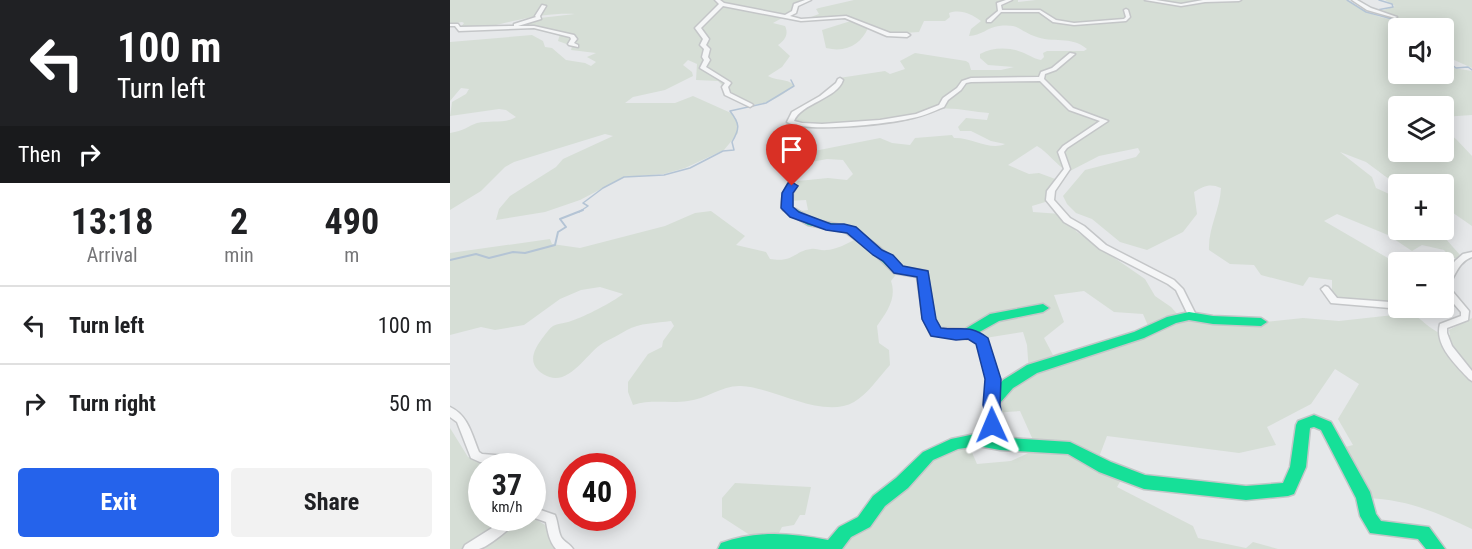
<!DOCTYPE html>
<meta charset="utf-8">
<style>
:root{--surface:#fff;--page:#f2f2f2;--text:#202124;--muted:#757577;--line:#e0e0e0;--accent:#2563eb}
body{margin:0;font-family:"Roboto Condensed",sans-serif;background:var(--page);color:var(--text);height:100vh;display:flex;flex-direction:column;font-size:22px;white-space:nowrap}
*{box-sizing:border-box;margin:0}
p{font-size:20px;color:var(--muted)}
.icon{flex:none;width:33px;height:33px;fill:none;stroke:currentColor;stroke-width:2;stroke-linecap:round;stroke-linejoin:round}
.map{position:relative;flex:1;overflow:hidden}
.details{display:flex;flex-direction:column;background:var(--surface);width:450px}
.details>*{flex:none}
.guide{background:#202124;color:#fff;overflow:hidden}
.fabs{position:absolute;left:938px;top:18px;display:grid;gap:12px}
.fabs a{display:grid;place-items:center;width:66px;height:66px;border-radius:6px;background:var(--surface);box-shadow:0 3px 15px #0003;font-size:30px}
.speed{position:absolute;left:18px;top:453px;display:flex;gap:12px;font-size:30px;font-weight:700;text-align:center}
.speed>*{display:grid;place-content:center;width:78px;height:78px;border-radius:50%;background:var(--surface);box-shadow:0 3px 15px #0003;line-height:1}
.speed small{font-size:15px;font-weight:400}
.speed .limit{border:9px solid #d22;background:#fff;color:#111}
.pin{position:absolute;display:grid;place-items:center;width:51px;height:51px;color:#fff;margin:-62px -26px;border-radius:50% 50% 50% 0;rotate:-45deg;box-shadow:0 0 6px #0007}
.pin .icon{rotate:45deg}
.me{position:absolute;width:66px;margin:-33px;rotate:359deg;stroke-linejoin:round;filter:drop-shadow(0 0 4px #0008)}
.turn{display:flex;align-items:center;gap:21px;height:126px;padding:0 18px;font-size:27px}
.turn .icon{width:78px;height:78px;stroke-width:2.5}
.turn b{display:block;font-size:42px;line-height:51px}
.then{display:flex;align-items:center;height:57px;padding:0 18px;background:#0003;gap:12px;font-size:22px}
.eta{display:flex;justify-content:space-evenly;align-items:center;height:102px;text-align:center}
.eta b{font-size:36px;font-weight:700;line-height:42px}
.button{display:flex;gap:12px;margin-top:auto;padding:12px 18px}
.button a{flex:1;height:69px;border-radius:6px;background:var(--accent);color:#fff;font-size:24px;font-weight:700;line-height:69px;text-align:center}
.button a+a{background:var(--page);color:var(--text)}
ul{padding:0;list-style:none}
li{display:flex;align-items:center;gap:18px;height:78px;padding:0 18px;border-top:2px solid var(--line)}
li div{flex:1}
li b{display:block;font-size:22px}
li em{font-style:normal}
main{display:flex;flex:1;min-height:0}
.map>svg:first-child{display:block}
.green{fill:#d6ded6;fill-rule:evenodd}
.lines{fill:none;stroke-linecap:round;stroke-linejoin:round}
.stream-far1{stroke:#b4c4d5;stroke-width:1.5}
.stream{stroke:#b4c4d5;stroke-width:2}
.street-casing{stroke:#c4c6c8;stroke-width:3}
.fast-casing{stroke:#c4c6c8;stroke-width:3}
.street{fill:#f5f6f7;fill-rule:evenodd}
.fast{fill:#16e098;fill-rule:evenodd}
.route{fill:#2563eb;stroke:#184099;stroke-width:1.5}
</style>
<main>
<section class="details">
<div class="guide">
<div class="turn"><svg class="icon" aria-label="left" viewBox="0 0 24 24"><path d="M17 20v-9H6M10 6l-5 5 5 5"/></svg><div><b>100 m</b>Turn left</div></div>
<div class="then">Then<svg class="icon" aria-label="right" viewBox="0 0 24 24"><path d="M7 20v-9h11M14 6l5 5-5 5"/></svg></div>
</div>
<div class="eta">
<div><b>13:18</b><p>Arrival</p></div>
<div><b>2</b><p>min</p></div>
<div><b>490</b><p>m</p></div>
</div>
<ul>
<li><svg class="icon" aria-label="left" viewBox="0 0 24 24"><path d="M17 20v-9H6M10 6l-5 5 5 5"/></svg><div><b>Turn left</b></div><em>100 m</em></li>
<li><svg class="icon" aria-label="right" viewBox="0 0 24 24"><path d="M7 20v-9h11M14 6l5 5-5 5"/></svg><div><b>Turn right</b></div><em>50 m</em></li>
</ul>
<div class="button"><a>Exit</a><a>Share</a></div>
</section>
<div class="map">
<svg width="1022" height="549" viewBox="0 0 1022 549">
<rect width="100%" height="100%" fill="#e6e8ea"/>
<!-- green -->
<g class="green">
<path d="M0,0H355L344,4L341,13L323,23L335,26C339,34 335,40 328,45L340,56L332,67L318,76C326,81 336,78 344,85C331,98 309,109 291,103C285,101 279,97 273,95L272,85L268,81L246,80L247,64L238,60L233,65L242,72L243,76L215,90L183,97L175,103H225L243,96L281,113L287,120L288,133L274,150L235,168L214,174L174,177L130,200L95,212L46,220L49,209L60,196L106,167L113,159L163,136L155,134L64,162L55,167L31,191L0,210V133C14,131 18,126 27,123C40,120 55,124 66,117L56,110L49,109L0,116L2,102L16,94L19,89L11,88L0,101V42L82,35L93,41L95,47L102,48L116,60L135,63L141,66L146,62L137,57L146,53L121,50L122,46L108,41L110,34L91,27L66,25L90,18L125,14C107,13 86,16 68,20C48,24 32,30 11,27L14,23L12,22L0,24Z"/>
<path d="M404,0H568V2L586,0H896C910,8 931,22 948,18L931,11L945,6L935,0H1022V68L993,55V28H948V74H993V60L1004,68L1022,71V115L993,117V106H948V152H993V129L1006,139L1022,156V226L993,206V184L947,185L916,162L890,152L922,177L926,188L948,198V230H988L1010,255L1008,259L999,256L994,250L972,245L962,251L938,235L887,214L874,221L943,261L948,266V302L934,304L882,298V280L859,277L853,286L811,275L804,265L780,264L759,250C758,228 770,210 771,188C760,183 754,186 744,192L747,214L733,232L697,250L670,242L642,219L626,213L617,204L613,196L635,170L686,157L690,152L688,148L649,156L618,172C605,164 599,153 587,146L558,165L579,174L589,173L608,180L602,200L582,206L583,212L611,214L627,232L695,279L705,296L721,307L730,317L815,322L853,318L889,321L962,313C974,321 986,336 1000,335L999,330L1022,318V529C989,513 955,499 917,498L891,448L903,445L888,419L909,384L885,369L861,404L817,427L826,445L789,453L657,436L649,457L674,475L667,487L743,526L748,538L796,548L803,542L828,549H384C420,514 468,453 520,448L527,464L561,461L587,449L570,411L543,413L542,406L579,373L577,345L573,332L529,339L516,336L499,339L482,333L470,275L448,272L441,281C447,298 437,312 427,326L429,343L439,350L440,365C429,377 418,394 404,402C373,420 323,387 291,386C273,385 256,399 238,401C220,404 202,399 183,405L178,392V382L198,354L212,347L213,341L224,326L221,321C207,323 189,323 177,330C169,335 160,339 153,343C135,354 118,390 93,374C76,363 84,349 94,336C97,332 100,328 103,326C109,323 116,323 121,321C136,316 161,303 173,294L150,287L131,290L110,299L74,325L45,330L31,327L0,335V253L100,239L102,244L130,248L215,226L245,213L261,211L295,236L286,245L316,252L320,259C344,263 344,251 361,249C366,248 371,251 376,250C386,250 398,243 408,238L398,232L364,226L343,212L358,210L356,200L339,201L341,192L348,181L378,178L397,180L403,174L393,160L377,159L356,163L354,153L430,138L442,143L460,145L465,138L502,135L504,138C521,137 540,151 555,144L541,141L521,131H510L508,127L516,118L537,120L539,113C523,112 505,107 488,109C476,111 468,120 454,121C433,124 355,131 338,123L337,119L342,113L387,84L389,78L435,71L440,74L455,69L450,61L465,53L516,61L519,63L521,70H551L564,67L538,65L530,58V54C545,46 563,47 578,55C583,57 585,59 591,60L594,57L593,53L597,51H634L637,49C621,35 603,44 584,36C568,30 570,24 549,26C538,27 531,36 519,36L521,29L531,21C521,14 511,9 499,13L500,17L495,21H474L469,32L441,34L416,25L418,28C411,44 397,53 376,48L372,30L404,20L397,17H361L369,14L366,9L369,8ZM634,291L664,312L693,314L702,335L642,356L611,352L603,355L594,338L614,322L604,295Z"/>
<polygon points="0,428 18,457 49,462 52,466 32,466 32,518 51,518 53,521 62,523 82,517 95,525 108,549 0,549"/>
<polygon points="285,483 361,487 355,515 350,515 344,525 332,527 329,533 332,547 306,539 272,517 272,498"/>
</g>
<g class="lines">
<!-- stream-far1 -->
<g class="stream-far1">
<polyline points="897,0 916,12 950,21 960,28"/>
<polyline points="927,10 943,7 942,4 929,0"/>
<polyline points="993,58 1006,68 1018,67 1022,70"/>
<path d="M129,212L138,206L133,203L153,188L174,177L214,175L240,168L273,151L284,150L282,142C290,128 290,124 280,111L316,103L344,86L341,80"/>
</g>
<!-- stream -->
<polyline class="stream" points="0,260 26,254 39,258 63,252 75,253 105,245 108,232 116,227 110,219 133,210"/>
<!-- street casing -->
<g class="street-casing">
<g id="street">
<polygon points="265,0 270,0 274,3 335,15 342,11 344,4 355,0 361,0 348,6 346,13 340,16 351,19 396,16 440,33 457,33 460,35 457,37 437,36 395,18 351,21 273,6 251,28 259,39 256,45 260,49 258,57 260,60 256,67 280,82 281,83 278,87 280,93 302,104 303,105 300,107 275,95 272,87 275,83 250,68 254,60 252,57 254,49 250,45 253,39 245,28 269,4"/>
<polygon points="556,0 562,0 551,5 552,10 590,10 606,20 624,23 674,19 676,17 674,10 676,9 678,10 680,17 676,21 624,25 603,22 589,12 551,12 541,22 537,22 537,20 548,11 547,3"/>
<polygon points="695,0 706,0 731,4 753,0 791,0 789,1 755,2 731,6"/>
<polygon points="902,0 907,0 921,8 947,17 945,18 917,10"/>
<polygon points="92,5 96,6 90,16 91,19 68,26 84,26 124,35 127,39 124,43 128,45 128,47 119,45 118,44 121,39 120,37 84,28 9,31 5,26 0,26 0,24 8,24 10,27 64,26 64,24 86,17 85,16"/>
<path d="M620,53L625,54L606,70L595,74L594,79L623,108L658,121L617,148L614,152L620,169L605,191L604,200L620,218L634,226L656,245L724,280L733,289L747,317L746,319H740L726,290L718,284L650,249L628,230L614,222L596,200L597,191L614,169L608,152L613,146L650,121L619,110L590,81L521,82L516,83L511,90L498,100L494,107C482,112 471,117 458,119C436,124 355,133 337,122L342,112L370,96L386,83L388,79L390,78L393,80C387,99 351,103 344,121L352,123L372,124L430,120L466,114L489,105L493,98L507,88L512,81L521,78L589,77L591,72L602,68Z"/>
<path d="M1022,252V257C1008,262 1006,275 998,286L1019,311L1018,320L997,328V333L1002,346L1022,371V381L1019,379C1006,365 984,345 990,324L1011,316V312L993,291V281L1005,261L1013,254Z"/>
<polygon points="875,286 878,287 887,298 940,302 948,301 948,307 940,308 881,303 871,289"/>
<polygon points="521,330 524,331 538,342 548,379 548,402 547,405 543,406 539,405 538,402 538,379 529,344 516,333 518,331"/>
<path d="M0,407C18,415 22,435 29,452L32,454L68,457L72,458L76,466L30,462L21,458L7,422L0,417Z"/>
<path d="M82,507L105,515C108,522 108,531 111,537C114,542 120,544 123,549H106C99,541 98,532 96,522L82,517Z"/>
<path d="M55,518H69C64,526 38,547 29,549C24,549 18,549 13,549L15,545L42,528Z"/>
</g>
</g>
<!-- fast casing -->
<g class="fast-casing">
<g id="fast">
<path d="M342,183L347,186L343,193L342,207L365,220L402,227L428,246L452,267L477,271L485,319L490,328L515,329L540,314L593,304L599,308L593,312L549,321L517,339L481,335L473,319L467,277L444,273L420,250L395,232L358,225L333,210C330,201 333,192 338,184Z"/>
<path d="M739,312L763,316L811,318L817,322L811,326L763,324L739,320L726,323L694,338L587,373L563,388L550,403V420L543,437L620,442L661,462L695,475L796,486L833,483L840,467L846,425L848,421L864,415L881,422L920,492L926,514L931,521L979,527L995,549H976L968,539L920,533L910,516L906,498L871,430L864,427L860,428L856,467L844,494L838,496L796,500L694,489L649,472L618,454L550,450L528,446L508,449L483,460L458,488L435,506L420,527L401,537L392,549H268L271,543C307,530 341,533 378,540L389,527L408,517L423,496L446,478L473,452L501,439L525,434L530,431L536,420V402L553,380L577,365L684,332L717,317Z"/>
</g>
</g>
<!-- street -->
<use href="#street" class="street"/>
<!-- fast -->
<use href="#fast" class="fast"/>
</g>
<!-- route -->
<path class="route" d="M342,182L348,186L343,193V207L349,212L381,224H394L406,227L432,250L443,255L453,266L478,271L486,319L491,328C513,331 519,324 538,338L551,379L550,405L552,416L548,430L542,432L536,430L533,425L536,416L533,405L535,379L526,344L518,339L506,340L481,336L472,319L467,277L444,273L433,261L423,255L397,233L376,230L340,217L331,208L332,193L338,183Z"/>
</svg>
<div class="fabs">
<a><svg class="icon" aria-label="sound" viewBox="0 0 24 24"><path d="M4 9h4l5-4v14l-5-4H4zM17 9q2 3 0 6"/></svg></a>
<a><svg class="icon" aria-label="layers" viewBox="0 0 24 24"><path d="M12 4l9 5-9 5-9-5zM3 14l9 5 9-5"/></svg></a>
<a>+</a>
<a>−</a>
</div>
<div class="speed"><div>37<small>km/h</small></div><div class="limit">40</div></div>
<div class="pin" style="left:342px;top:186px;background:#d93025"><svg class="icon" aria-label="arrive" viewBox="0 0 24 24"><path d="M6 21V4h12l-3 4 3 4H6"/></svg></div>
<svg class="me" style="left:542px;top:425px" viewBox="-20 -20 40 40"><path d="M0-17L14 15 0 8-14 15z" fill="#2563eb" stroke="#fff" stroke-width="4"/></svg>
</div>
</main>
